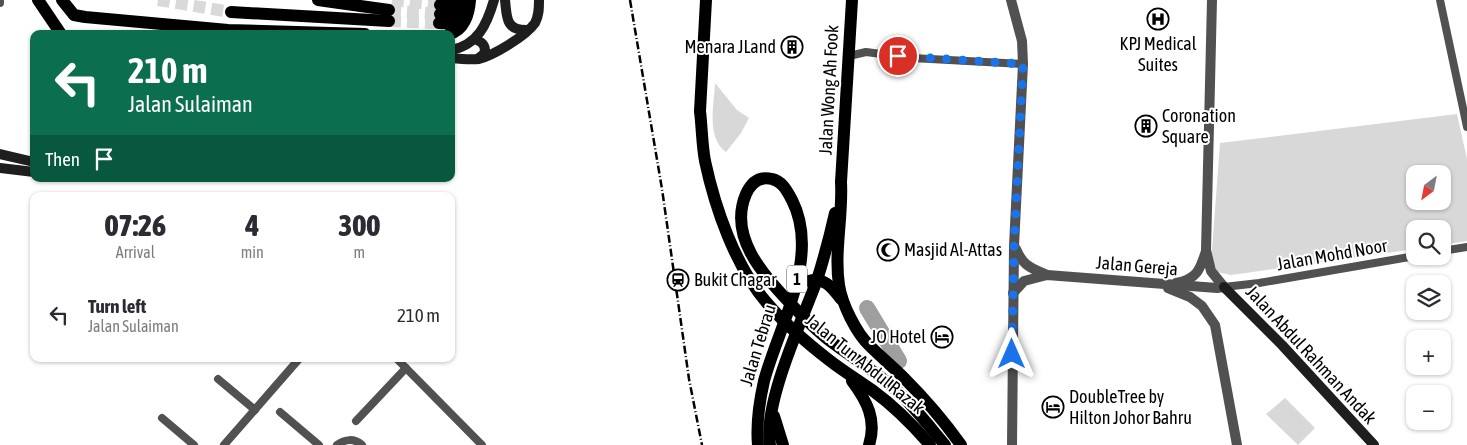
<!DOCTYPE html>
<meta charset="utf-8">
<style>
:root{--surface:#fff;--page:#f2f2f3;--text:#2b2b33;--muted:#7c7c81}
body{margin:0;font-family:"Asap Condensed",sans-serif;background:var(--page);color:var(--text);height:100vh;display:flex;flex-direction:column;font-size:19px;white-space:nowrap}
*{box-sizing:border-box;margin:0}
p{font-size:16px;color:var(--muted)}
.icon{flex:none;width:28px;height:28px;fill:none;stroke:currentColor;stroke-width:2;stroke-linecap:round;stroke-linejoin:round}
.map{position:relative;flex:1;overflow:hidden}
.panel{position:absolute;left:30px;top:192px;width:425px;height:170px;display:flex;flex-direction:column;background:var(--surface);border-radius:10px;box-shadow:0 1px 4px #0004}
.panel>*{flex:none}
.hud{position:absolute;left:30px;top:30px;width:425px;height:152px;border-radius:10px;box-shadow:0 1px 4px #0004;background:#0b6e4f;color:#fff;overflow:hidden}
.needle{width:32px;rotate:212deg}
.fabs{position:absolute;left:1406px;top:165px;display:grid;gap:10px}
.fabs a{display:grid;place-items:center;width:45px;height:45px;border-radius:10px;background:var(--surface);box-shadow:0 1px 4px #0004;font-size:25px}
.pin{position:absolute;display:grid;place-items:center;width:42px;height:42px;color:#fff;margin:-21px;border:2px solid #fff;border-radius:50%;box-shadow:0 1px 5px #0007}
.me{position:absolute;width:55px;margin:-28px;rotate:0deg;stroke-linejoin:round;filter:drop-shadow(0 0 4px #0008)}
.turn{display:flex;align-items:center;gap:18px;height:105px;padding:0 15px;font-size:22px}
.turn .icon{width:65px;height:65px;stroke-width:2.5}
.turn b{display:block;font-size:35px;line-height:42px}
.then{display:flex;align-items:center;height:48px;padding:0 15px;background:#0003;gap:10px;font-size:19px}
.eta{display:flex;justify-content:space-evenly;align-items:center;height:85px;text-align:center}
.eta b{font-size:30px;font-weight:800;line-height:35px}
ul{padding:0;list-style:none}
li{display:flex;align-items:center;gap:15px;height:75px;padding:0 15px}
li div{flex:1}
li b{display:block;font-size:19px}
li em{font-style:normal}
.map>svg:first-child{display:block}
.green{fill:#d8d8d8;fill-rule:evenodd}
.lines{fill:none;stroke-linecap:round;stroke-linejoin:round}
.river{stroke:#9f9f9f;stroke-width:16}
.trunk-tunnel{stroke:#d9d9d9;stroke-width:12;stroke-dasharray:12 6;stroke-linecap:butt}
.minor{stroke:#515151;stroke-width:8}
.tertiary{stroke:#515151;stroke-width:10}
.secondary{stroke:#1e1e1e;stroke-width:10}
.primary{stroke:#000;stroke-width:12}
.trunk{stroke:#000;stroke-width:12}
.rail{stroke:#000;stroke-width:2.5;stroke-dasharray:8 2.5 1 2.5;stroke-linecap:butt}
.route{stroke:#1a73e8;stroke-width:9;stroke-dasharray:0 16.2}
.labels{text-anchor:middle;stroke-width:4;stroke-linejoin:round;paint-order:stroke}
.shield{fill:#fff;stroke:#4c4c4c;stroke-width:1}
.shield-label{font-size:16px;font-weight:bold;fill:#000}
.poi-label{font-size:18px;fill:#000;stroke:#fff;text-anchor:start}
.street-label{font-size:18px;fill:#000;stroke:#fff}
</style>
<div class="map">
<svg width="1467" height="445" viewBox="0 0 1467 445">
<rect width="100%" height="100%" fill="#fff"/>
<!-- green -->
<g class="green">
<path d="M715,83L737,110L749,118L741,133L726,152C706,137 714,105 715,83Z"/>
<path d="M1457,114L1467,159V241L1443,245L1442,229H1415V249L1231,275L1217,272L1211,263L1220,143ZM1415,174H1442V201H1415Z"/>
<polygon points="1285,398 1315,428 1298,445 1266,414"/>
</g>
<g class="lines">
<!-- river -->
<polyline class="river" points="867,308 899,361"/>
<!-- trunk-tunnel -->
<g class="trunk-tunnel">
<polyline points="158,0 231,12"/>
<polyline points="392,0 440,5"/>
<polyline points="389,10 440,14"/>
<polyline points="389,21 439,23"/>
</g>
<!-- minor -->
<g class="minor">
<polyline points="1440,0 1467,127"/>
<polyline points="0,3 0,0"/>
<polyline points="849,56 866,52 912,58 1023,64"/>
<polyline points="1442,251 1467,247"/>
<polyline points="1224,287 1259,283 1415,256"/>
<polyline points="397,359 482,445"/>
<polyline points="218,379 255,410"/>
<polyline points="280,412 319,445"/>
<polyline points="162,418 194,445"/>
<polyline points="356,421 406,368"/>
<polyline points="224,445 299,359"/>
<path d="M337,445C345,439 354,438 362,445"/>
</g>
<!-- tertiary -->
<g class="tertiary">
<polyline points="1011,0 1022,41 1023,64 1014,246 1012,445"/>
<path d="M1016,249C1023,266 1031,268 1047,275"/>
<path d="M1176,283C1197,279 1200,270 1206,251"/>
<polyline points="1168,288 1190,297 1202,306 1215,325 1237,445"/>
<polyline points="1013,293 1024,281 1047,275 1217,288 1224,287 1211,271 1206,250 1212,0"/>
</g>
<!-- secondary -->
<g class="secondary">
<path d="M505,0C507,16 505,30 526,30"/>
<path d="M475,39C482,42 487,46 484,54L479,58"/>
<path d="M451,50C478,45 487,24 494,0"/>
<path d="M451,58C460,59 470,60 479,59C494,55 526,36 535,23C539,16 539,8 539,0"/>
<polyline points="0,154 34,162"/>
<polyline points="0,168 34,172"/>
<polyline points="1224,287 1282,345 1374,445"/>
</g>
<!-- primary -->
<g class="primary">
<polyline points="38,0 61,34"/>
<polyline points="700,111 706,0"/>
<polyline points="841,182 852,0"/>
</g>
<!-- trunk -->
<g class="trunk">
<polyline points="62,0 74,15 85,17 228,30 365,34"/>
<polyline points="318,0 389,10"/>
<polyline points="440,5 449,5 460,0"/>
<polyline points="231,12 389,21"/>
<path d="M440,14C452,15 457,12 464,2"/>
<path d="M439,23C451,24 456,23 464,14"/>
<path d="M449,34C464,31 469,14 470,0"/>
<path d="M700,111C702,128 702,145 705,161C715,208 735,266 767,303C785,324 807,343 829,360C843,371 858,380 872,390C894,406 913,425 930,445"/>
<path d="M841,182C843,216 834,251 839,285C842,304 856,333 870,346C881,357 893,367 904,378C925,399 944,421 961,445"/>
<path d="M809,281C824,276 833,289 841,299"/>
<path d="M852,381C867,401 877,420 869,445"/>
<polyline points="774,416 783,445"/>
<path d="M758,445C756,423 759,403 764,381C779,325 821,257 792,200C787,191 782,181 772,179C759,176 751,183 746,194C728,236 763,275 790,303C801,315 812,326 825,337C848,355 873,369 895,389C913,405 929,426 945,445"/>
<path d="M770,445C763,403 802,321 817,280C824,258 830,235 835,213"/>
</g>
<!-- rail -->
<polyline class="rail" points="630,0 662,189 689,379 702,445"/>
</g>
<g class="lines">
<!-- route -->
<polyline class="route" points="898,56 1023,64 1014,246 1012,354"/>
</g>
<!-- icons -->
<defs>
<g id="hospital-ring" transform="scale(1.125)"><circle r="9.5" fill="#fff" stroke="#000" stroke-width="1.5"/><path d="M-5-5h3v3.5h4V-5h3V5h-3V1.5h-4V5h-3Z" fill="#000"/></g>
<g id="building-ring" transform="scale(1.125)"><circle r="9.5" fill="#fff" stroke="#000" stroke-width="1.5"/><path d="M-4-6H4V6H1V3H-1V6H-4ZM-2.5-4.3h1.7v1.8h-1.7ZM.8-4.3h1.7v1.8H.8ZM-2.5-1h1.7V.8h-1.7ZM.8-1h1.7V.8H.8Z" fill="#000"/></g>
<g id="mosque-ring" transform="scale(1.125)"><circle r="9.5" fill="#fff" stroke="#000" stroke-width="1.5"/><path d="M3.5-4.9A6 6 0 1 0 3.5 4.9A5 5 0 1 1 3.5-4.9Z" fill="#000"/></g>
<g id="station-ring" transform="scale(1.125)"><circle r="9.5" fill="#fff" stroke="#000" stroke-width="1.5"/><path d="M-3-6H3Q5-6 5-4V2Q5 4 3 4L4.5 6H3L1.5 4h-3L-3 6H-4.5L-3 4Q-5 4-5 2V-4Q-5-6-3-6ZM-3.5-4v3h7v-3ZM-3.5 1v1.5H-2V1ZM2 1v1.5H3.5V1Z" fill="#000"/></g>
<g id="hotel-ring" transform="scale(1.125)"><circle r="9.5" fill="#fff" stroke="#000" stroke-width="1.5"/><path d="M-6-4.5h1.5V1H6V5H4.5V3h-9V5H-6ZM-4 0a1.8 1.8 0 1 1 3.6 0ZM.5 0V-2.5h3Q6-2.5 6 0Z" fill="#000"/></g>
</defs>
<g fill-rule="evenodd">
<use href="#hospital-ring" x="1158" y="19"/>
<use href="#building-ring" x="792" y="47"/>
<use href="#building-ring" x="1146" y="126"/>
<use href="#mosque-ring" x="888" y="250"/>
<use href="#station-ring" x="678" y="280"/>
<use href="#hotel-ring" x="942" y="337"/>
<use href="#hotel-ring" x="1053" y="407"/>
</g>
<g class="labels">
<!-- shield labels -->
<rect class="shield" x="787" y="265.5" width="20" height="27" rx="4"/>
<g class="shield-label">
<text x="797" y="285">1</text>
</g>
<!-- poi labels -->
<g class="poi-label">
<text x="1158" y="50" text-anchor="middle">KPJ Medical<tspan x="1158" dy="21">Suites</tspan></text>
<text x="776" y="53" text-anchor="end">Menara JLand</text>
<text x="1162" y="122">Coronation<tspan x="1162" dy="21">Square</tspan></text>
<text x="904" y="256">Masjid Al-Attas</text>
<text x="694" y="286">Bukit Chagar</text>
<text x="926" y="343" text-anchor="end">JO Hotel</text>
<text x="1069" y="403">DoubleTree by<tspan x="1069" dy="21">Hilton Johor Bahru</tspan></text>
</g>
<!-- street labels -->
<g class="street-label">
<text transform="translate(829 90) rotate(-87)" y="6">Jalan Wong Ah Fook</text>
<text transform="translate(1332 255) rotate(-10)" y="6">Jalan Mohd Noor</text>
<text transform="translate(1137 266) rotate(5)" y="6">Jalan Gereja</text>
<text transform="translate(758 345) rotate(-73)" y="6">Jalan Tebrau</text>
<text transform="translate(1311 355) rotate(47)" y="6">Jalan Abdul Rahman Andak</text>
<text transform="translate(865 364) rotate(39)" y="6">Jalan Tun Abdul Razak</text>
</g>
</g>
</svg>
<div class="fabs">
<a><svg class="needle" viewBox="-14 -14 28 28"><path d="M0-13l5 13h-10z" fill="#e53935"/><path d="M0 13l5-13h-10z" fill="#7c7c81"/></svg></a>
<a><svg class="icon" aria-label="search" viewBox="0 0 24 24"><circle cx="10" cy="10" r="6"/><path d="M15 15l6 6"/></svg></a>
<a><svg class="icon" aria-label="layers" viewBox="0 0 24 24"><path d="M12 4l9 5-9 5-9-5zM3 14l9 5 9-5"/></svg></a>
<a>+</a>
<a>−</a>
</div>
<div class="pin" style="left:898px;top:56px;background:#d93025"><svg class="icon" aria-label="arrive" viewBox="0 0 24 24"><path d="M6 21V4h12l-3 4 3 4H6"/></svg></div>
<svg class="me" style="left:1012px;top:354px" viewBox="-20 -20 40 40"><path d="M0-17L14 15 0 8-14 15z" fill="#1a73e8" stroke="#fff" stroke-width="4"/></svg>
<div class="hud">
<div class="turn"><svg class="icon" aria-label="left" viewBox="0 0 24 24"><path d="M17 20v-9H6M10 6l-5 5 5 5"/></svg><div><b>210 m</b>Jalan Sulaiman</div></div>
<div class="then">Then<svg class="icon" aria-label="arrive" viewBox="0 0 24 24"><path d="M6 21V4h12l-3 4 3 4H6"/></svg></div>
</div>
<section class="panel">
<div class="eta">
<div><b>07:26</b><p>Arrival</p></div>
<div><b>4</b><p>min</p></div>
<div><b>300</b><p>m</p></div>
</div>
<ul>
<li><svg class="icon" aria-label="left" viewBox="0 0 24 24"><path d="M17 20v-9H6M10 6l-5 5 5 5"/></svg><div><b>Turn left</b><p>Jalan Sulaiman</p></div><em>210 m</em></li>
</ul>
</section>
</div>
